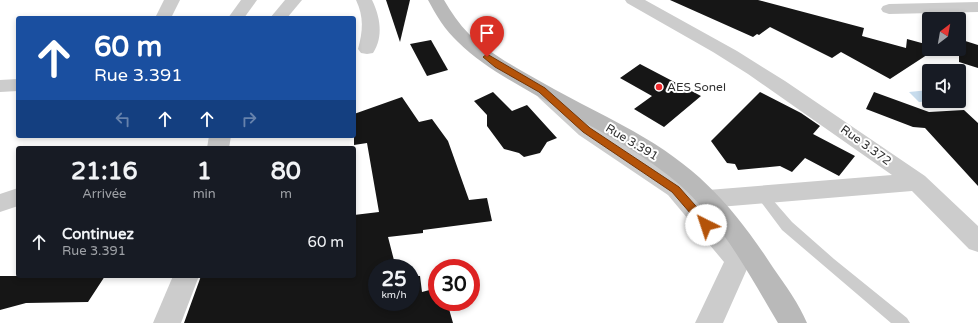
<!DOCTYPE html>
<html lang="fr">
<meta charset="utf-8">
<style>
:root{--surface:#171b24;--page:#20242c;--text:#f1f3f6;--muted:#9ea1a6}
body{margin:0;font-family:"Varela Round",sans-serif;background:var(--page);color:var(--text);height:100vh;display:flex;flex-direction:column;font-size:15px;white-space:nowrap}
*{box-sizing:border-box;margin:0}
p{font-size:13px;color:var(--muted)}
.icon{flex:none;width:22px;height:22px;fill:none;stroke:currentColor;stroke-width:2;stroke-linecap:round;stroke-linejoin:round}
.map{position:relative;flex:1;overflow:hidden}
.side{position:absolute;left:16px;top:146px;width:340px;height:132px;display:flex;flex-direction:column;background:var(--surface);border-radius:4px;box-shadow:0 2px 6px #0003}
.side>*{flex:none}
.hud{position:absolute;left:16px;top:16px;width:340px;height:122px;border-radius:4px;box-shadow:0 2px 6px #0003;background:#1a4fa0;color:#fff;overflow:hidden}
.needle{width:26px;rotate:31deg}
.buttons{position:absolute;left:922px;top:12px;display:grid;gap:8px}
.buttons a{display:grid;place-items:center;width:44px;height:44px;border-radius:4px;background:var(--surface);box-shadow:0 2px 6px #0003;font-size:20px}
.speed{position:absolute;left:368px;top:259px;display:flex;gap:8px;font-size:20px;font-weight:700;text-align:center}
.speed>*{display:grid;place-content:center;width:52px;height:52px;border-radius:50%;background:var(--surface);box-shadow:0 2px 6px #0003;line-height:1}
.speed small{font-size:10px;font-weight:400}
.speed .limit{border:6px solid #d22;background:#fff;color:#111}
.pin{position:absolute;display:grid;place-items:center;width:34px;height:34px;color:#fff;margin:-41px -17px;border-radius:50% 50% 50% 0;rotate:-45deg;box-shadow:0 0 4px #0007}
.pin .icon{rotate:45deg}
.me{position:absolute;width:44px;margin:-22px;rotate:319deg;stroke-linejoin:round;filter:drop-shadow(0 0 3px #0008)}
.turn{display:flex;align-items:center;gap:14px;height:84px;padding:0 12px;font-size:18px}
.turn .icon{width:52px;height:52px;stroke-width:2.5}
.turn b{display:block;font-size:28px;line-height:34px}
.lanes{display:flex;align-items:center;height:38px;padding:0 12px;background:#0003;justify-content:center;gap:20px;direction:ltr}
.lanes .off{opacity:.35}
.eta{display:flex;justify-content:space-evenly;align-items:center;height:68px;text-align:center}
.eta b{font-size:24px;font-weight:800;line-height:28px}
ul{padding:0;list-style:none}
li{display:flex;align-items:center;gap:12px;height:56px;padding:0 12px}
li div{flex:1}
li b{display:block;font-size:15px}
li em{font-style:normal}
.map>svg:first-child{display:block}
.water{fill:#c7dced}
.building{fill:#161616}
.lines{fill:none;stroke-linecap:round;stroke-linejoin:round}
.lane{fill:#ccc;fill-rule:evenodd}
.street{fill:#ccc;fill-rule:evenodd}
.secondary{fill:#b9b9b9;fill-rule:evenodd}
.route{fill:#b45309;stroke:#753606}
.poi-dot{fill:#ed292d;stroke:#fff;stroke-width:1.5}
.labels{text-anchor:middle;stroke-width:4;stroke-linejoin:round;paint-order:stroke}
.poi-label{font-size:12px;fill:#2f2f2f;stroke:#fff;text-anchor:start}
.street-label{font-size:12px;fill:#2f2f2f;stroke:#fff}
</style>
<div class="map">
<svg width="978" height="323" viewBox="0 0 978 323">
<rect width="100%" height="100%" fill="#fff"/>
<!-- water -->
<polygon class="water" points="929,90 929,101 933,101 919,102 909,92"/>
<!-- building -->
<g class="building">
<polygon points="386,0 410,0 400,42"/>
<polygon points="670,0 758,0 864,28 862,36 906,48 907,39 929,45 929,49 936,49 890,79 841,52 832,58 770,27 759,35 757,34 753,37"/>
<polygon points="959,39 978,45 978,68 959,62"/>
<polygon points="431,40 448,70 427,76 410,44"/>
<polygon points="640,64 701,96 664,127 634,109 652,96 620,78"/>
<polygon points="493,92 512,111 527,105 557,138 547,142 540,153 524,157 519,153 504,149 487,126 487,115 474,101"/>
<polygon points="760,92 801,113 820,126 813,134 855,156 839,176 805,158 792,172 780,166 738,170 735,164 727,163 711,141"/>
<polygon points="874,92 929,112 964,110 978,123 978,186 925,128 913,127 866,109"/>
<polygon points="402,97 419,122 432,119 448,141 469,200 487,198 492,221 423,230 423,233 388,237 396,268 377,268 377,302 411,302 411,276 420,276 422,292 437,288 437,302 447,302 453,323 184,323 201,276 354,276 354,215 379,212 367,143 354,145 354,114"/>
<polygon points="0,276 105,276 88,302 26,303 0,310"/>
</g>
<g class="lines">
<!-- lane -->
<polygon class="lane" points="761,189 765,191 792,222 834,259 907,318 910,323 891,323 782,230 755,194 757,191"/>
<!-- street -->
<g class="street">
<polygon points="164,0 180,0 171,18 155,18"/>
<polygon points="241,0 257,0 244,18 228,18"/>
<polygon points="285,0 302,0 287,18 270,18"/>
<path d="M356,0H372C380,16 384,37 373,53L367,54L361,53L358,49C363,31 364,17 356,0Z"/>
<polygon points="625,0 645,0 737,51 785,81 925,176 978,226 978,252 969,249 912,191 707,208 747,252 751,260 723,323 695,323 724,262 668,195 579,135 539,98 536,94 539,90 546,88 553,90 593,125 684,183 697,197 700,193 708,190 892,175 748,74 713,52 627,3"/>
<polygon points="978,2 978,12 889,14 883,12 881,9 883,6 889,4"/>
<polygon points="18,79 18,91 0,92 0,80"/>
<polygon points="209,136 231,136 229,148 207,148"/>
<polygon points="18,188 18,206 0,212 0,194"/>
<polygon points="173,276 199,276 181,323 153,323"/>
</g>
<!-- secondary -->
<path class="secondary" d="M428,0H444C451,12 459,24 469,34C487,51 508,63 529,75C563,95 599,112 633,131C699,168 733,206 774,269C786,286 799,304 807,323H778C747,271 717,213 669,176C627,143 578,120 532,93C506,78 479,63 458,42C445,30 436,15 428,0Z"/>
</g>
<!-- route -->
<polygon class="route" points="487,54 545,88 590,128 679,187 710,222 712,225 710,228 703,228 672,192 583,132 539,92 495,67 483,57"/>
<!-- markers -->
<circle class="poi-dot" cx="659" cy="87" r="4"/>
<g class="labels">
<!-- poi labels -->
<g class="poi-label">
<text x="667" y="91">AES Sonel</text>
</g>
<!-- street labels -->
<g class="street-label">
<text transform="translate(632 142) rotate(31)" y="4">Rue 3.391</text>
<text transform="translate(866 145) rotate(36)" y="4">Rue 3.372</text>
</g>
</g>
</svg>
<div class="buttons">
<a><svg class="needle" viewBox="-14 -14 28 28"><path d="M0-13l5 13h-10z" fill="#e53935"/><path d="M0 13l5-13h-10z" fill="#9ea1a6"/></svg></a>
<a><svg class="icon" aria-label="sound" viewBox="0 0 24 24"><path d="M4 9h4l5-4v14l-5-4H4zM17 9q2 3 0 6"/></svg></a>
</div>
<div class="speed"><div>25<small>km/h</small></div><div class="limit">30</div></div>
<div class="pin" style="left:487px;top:57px;background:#d93025"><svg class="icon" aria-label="arrive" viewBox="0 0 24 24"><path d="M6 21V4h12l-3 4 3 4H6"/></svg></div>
<svg class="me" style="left:706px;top:225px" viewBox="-20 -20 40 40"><circle r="19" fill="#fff"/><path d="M0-13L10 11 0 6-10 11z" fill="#b45309"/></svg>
<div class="hud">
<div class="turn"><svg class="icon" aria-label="ahead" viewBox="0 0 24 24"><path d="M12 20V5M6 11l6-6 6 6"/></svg><div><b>60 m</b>Rue 3.391</div></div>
<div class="lanes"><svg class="icon off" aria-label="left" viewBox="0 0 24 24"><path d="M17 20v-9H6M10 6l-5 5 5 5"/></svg><svg class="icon" aria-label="ahead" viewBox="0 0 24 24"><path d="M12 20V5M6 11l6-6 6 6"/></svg><svg class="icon" aria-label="ahead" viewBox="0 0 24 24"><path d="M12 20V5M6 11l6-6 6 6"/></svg><svg class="icon off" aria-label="right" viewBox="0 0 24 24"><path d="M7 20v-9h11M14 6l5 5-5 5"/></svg></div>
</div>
<section class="side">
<div class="eta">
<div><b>21:16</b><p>Arrivée</p></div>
<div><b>1</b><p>min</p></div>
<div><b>80</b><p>m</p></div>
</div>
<ul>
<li><svg class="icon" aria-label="ahead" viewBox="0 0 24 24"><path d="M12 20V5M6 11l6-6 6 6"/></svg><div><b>Continuez</b><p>Rue 3.391</p></div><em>60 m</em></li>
</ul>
</section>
</div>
